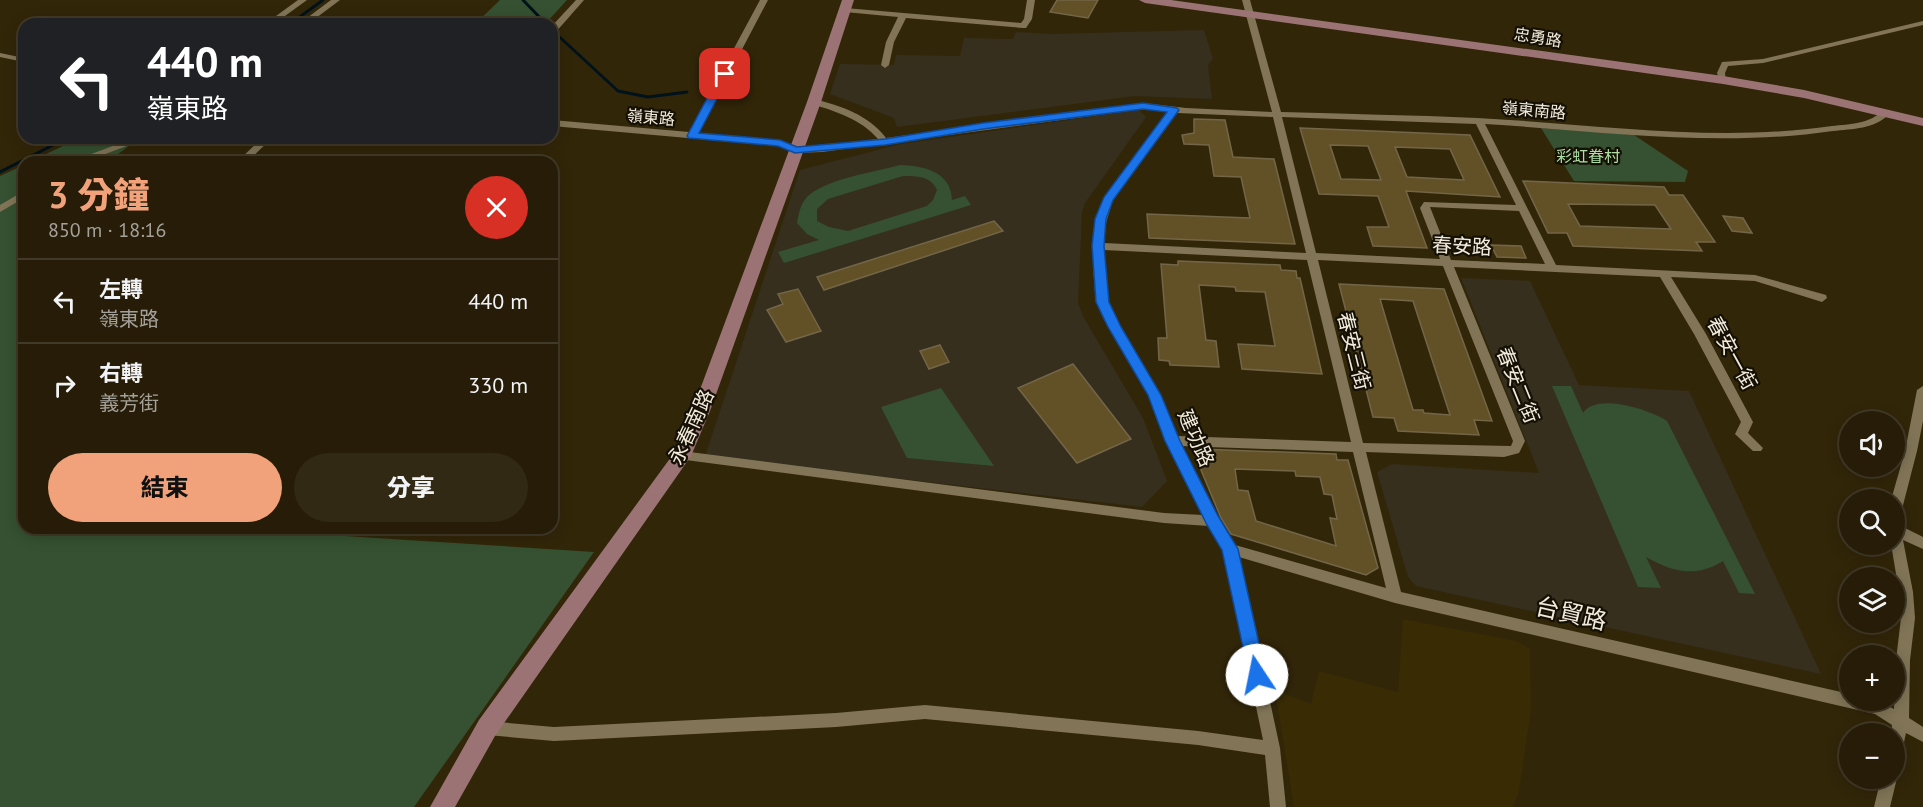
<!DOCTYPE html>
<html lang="zh-TW">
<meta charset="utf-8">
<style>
:root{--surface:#261c07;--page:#322915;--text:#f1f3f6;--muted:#a4a19b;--line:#423a28;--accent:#f1a27b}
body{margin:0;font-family:"PT Sans","Noto Sans TC",sans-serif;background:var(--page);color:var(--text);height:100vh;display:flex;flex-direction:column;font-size:22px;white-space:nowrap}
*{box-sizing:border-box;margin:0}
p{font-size:20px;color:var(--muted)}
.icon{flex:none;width:33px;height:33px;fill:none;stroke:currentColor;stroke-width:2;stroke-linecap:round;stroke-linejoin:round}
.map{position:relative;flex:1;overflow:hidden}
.side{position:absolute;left:18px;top:156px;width:540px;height:378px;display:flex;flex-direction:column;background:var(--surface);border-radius:18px;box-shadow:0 3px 15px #0003,0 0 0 2px var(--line)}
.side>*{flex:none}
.top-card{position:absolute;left:18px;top:18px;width:540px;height:126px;border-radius:18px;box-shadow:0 3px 15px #0003,0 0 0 2px var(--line);background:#202124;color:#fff;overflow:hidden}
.tools{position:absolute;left:1839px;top:411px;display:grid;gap:12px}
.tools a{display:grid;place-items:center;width:66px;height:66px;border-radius:50%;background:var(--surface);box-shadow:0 3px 15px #0003,0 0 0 2px var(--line);font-size:30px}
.pin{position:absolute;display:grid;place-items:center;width:51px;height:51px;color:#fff;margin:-26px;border-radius:12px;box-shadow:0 3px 9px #0006}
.me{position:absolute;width:66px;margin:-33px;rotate:349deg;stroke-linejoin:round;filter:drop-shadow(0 0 4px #0008)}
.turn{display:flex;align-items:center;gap:21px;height:126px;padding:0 30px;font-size:27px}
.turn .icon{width:78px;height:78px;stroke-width:2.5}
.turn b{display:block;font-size:42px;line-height:51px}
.round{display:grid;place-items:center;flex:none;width:63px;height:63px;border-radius:32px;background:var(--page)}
.headline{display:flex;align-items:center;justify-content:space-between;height:102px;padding:0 30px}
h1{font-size:36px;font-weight:800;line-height:45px;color:var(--accent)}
.cta{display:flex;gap:12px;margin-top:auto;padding:12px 30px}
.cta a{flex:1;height:69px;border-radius:36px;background:var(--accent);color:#111;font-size:24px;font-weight:800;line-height:69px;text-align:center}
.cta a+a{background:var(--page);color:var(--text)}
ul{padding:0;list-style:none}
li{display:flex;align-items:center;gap:18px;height:84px;padding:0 30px;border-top:2px solid var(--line)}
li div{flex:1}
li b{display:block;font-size:22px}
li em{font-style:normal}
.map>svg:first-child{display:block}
.built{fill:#392b04}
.education{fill:#362f1e}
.green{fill:#355131;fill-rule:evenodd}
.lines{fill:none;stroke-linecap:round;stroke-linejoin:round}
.stream{stroke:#00121b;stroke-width:3}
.building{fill:#625127;stroke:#736648;stroke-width:1.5;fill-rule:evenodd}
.street{fill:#827557;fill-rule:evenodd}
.secondary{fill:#9b7374;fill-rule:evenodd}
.route{fill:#1a73e8;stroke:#114b97;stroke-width:1.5}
.labels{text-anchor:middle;stroke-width:4.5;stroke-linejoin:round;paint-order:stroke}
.far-street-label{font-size:16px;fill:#f2ebdb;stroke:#151005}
.far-park-label{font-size:16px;fill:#addea4;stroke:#151005}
.street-label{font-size:20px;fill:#f2ebdb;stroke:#151005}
.near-street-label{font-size:24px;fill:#f2ebdb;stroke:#151005}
</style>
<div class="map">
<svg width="1923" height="807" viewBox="0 0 1923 807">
<rect width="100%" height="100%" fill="#322609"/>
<!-- built -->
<polygon class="built" points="1403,619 1516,641 1530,649 1531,710 1519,791 1513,807 1294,807 1275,690 1311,704 1319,671 1398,692"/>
<!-- education -->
<g class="education">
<polygon points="1204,30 1213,59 1208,65 1212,99 1135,96 897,127 894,118 830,94 840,64 894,65 896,55 960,56 964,38 1013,39 1016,32 1051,34"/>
<polygon points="1139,110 1146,117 1085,203 1082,213 1078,303 1084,318 1143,418 1167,481 1142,507 705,456 800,170 901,144"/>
<polygon points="1461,278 1530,281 1579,385 1689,391 1821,674 1416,586 1408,577 1377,472 1392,464 1539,473"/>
</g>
<!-- green -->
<g class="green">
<polygon points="500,0 567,0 545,24 475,24"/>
<polygon points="1541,128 1634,135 1688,171 1685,182 1574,181"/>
<polygon points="80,138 139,138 108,162 29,162"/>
<polygon points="24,165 24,528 244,528 251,530 594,552 414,807 0,807 0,176"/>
<path d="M900,165C923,166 951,171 952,200L965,196L971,205L784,263L778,252L819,240L807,234L797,223C799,213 800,205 807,197C825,179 875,172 900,165ZM903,176C917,176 931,176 937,190L933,200L927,206L848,231L829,227L817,221V209L828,199Z"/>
<path d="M1552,386H1571L1583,413C1597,392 1650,410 1667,421L1755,594L1739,593L1723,561C1696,578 1672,572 1646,557L1661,588L1638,587Z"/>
<polygon points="941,388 994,466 907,458 881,407"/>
</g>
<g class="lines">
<!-- stream -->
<g class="stream">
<polyline points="523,0 546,24"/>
<polyline points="290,24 323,0"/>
<polyline points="552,30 618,91 648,97 687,92"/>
<polyline points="0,172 67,138"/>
</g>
</g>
<!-- building -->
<g class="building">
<polygon points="1057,0 1098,0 1088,18 1050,12"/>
<polygon points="1194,119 1225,120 1233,157 1274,159 1295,244 1149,238 1147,214 1250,218 1241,177 1214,176 1209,145 1184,144 1182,135 1194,133"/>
<path d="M1300,128L1470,135L1500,197L1406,191L1427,248L1373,246L1367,227H1389L1378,196L1319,194ZM1330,145L1368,146L1381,180L1341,179ZM1395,147L1450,149L1464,180L1407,177Z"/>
<path d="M1523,181L1664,187L1669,195H1683L1715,242H1696L1702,251L1573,246L1567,233H1548ZM1568,204L1655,205L1671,229L1580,226Z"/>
<polygon points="1723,216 1743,218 1752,233 1732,231"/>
<polygon points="994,221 1003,231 824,290 817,277"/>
<polygon points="1491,245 1521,246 1526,258 1497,257"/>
<polygon points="1178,261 1280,265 1281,270 1296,271 1297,278 1300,278 1322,374 1242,369 1238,344 1275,346 1265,292 1236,291 1235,287 1199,285 1206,340 1216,341 1219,367 1170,365 1169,361 1159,360 1158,338 1167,338 1161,264 1178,265"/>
<path d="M1339,284L1444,289L1492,421L1474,420L1479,435L1398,431L1394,418L1373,417ZM1380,299L1413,301L1450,415L1424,413L1423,410H1413Z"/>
<polygon points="798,289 821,331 786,342 767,310 783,304 778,294"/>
<polygon points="940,345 949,362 929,369 920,351"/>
<polygon points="1073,364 1131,439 1077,463 1018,388"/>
<path d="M1198,449L1336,454L1337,460H1348L1378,568L1366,575L1231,534L1221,518L1201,470ZM1235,469L1295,471L1296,476L1320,477L1324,494L1332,495L1337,519L1330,518L1336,546L1256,521L1248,491L1238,490Z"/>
</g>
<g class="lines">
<!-- street -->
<g class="street">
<polygon points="298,0 307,0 274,24 265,24"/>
<polygon points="331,0 340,0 308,24 299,24"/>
<polygon points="576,0 584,0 555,33 552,33 552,26"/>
<path d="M760,0H768L698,133L780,140L796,147L822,146L878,139C861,119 835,111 811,104V100L814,99C841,106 869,115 886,138L1143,103L1186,108L1272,112L1242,0H1250L1281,112C1346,114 1412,115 1477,118C1596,124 1714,143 1832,126C1850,124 1870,124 1883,110H1889V114C1875,129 1852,129 1833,131C1717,148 1601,131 1485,124L1556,265L1755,275L1826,295L1827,298L1822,302L1755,281L1671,277L1706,334L1753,422L1748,433L1763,448L1761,451H1753L1735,434L1741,422L1694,334L1660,277L1454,267L1525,441L1519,453L1504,457L1366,452L1401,592L1850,694V700H1876L1894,709L1896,660L1901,618L1899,592L1891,544H1894V520L1899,521L1901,526L1923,537V549L1903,540L1913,592L1915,618L1910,660L1909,718L1923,727V742L1906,733L1900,761L1894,763V734H1891L1892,725L1875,714L1395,603L1239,557L1280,748L1286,807H1270L1265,755L1198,745L925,719L836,727L554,741L487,735L482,733L479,728L482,723L487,721L554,727L836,713L925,705L1198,731L1263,740L1223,550L1209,526L1164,523L678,459L676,456L678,453L682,451L1164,513L1203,515L1172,453L1149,396L1102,316L1095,293L1093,266V246L1099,211L1105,198L1168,112L1143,109L822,152L795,153L778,146L552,126V120L689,132ZM1177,113L1273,117L1306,253L1104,243L1106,223L1113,200ZM1282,117L1476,124L1516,205L1424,202L1420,208L1440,259L1316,253ZM1430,207L1519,211L1545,264L1451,260ZM1104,250L1307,260L1351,442L1177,436L1161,396L1119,328L1108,304L1104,280ZM1318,260L1443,266L1513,441L1511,446L1363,443ZM1181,446L1353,452L1386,588L1235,545L1203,492Z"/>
<polygon points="1027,0 1035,0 1032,19 1026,28 1023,28 906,18 894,42 889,65 885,68 881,65 886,42 898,17 845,12 841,10 845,8 1021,23 1024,19"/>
<polygon points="1923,21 1923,25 1763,63 1728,66 1725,73 1726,82 1720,82 1717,73 1722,62 1763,59"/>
<polygon points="0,53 24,58 24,62 0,57"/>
<polygon points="134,138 148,138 84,162 70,162"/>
<polygon points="262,138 272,138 247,162 237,162"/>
<polygon points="24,191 24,198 0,212 0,205"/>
<polygon points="1923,386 1923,421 1917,451 1901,513 1899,517 1894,518 1894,500 1891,500 1905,451 1917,390"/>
<polygon points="1894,772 1897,778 1890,807 1874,807 1881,778 1894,778"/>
</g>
<!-- secondary -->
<g class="secondary">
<polygon points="842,0 854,0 821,102 710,411 691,456 495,736 455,807 430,807 479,720 674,453 692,411 807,102"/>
<polygon points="1139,0 1171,0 1723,76 1804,90 1923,118 1923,126 1804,98 1723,84 1145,3"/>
</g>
</g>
<!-- route -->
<polygon class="route" points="725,71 730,74 699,133 780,140 797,147 885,139 983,123 1143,103 1177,108 1179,110 1113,200 1106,219 1104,246 1109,302 1121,327 1161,395 1180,441 1218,516 1238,549 1266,675 1263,681 1257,683 1251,681 1249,675 1222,550 1207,525 1165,441 1148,395 1108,327 1096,302 1092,246 1095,219 1104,197 1167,112 1143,109 983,129 885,145 795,153 778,146 689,138 687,136 720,74"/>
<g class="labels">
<!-- far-street labels -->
<g class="far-street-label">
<text transform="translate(1538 37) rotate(9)" y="6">忠勇路</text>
<text transform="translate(1534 110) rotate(5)" y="6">嶺東南路</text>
<text transform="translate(651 117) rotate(5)" y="6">嶺東路</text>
</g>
<!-- far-park labels -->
<g class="far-park-label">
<text x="1588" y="162">彩虹眷村</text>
</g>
<!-- street labels -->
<g class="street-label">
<text transform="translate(1462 246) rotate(3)" y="7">春安路</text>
<text transform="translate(1354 351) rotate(76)" y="7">春安三街</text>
<text transform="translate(1732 353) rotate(61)" y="7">春安一街</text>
<text transform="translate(1518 385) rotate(68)" y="7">春安二街</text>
<text transform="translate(691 427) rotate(-65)" y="7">永春南路</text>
<text transform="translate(1196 438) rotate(66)" y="7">建功路</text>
</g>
<!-- near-street labels -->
<g class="near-street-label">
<text transform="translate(1571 614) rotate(13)" y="8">台貿路</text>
</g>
</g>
</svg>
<div class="tools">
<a><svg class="icon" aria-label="sound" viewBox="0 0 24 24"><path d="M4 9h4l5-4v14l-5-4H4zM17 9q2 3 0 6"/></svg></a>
<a><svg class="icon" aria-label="search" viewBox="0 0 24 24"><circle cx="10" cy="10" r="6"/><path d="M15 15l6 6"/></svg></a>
<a><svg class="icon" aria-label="layers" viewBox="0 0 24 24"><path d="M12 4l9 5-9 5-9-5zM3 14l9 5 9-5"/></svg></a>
<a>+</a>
<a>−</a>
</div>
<div class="pin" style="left:725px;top:74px;background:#d93025"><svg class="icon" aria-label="arrive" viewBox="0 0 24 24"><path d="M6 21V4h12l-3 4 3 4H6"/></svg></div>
<svg class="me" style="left:1257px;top:675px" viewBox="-20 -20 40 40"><circle r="19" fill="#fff"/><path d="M0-13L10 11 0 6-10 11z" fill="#1a73e8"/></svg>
<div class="top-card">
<div class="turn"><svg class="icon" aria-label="left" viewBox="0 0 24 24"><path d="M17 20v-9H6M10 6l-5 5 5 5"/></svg><div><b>440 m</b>嶺東路</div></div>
</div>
<section class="side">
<div class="headline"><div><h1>3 分鐘</h1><p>850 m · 18:16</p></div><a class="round" style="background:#d93025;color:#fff"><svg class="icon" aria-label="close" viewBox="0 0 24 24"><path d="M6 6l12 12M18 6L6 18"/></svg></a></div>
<ul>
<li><svg class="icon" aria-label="left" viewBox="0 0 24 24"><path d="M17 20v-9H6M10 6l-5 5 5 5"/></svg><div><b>左轉</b><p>嶺東路</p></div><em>440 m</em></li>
<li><svg class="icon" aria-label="right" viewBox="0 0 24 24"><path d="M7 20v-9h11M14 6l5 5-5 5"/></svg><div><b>右轉</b><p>義芳街</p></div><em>330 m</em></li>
</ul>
<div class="cta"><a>結束</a><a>分享</a></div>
</section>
</div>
